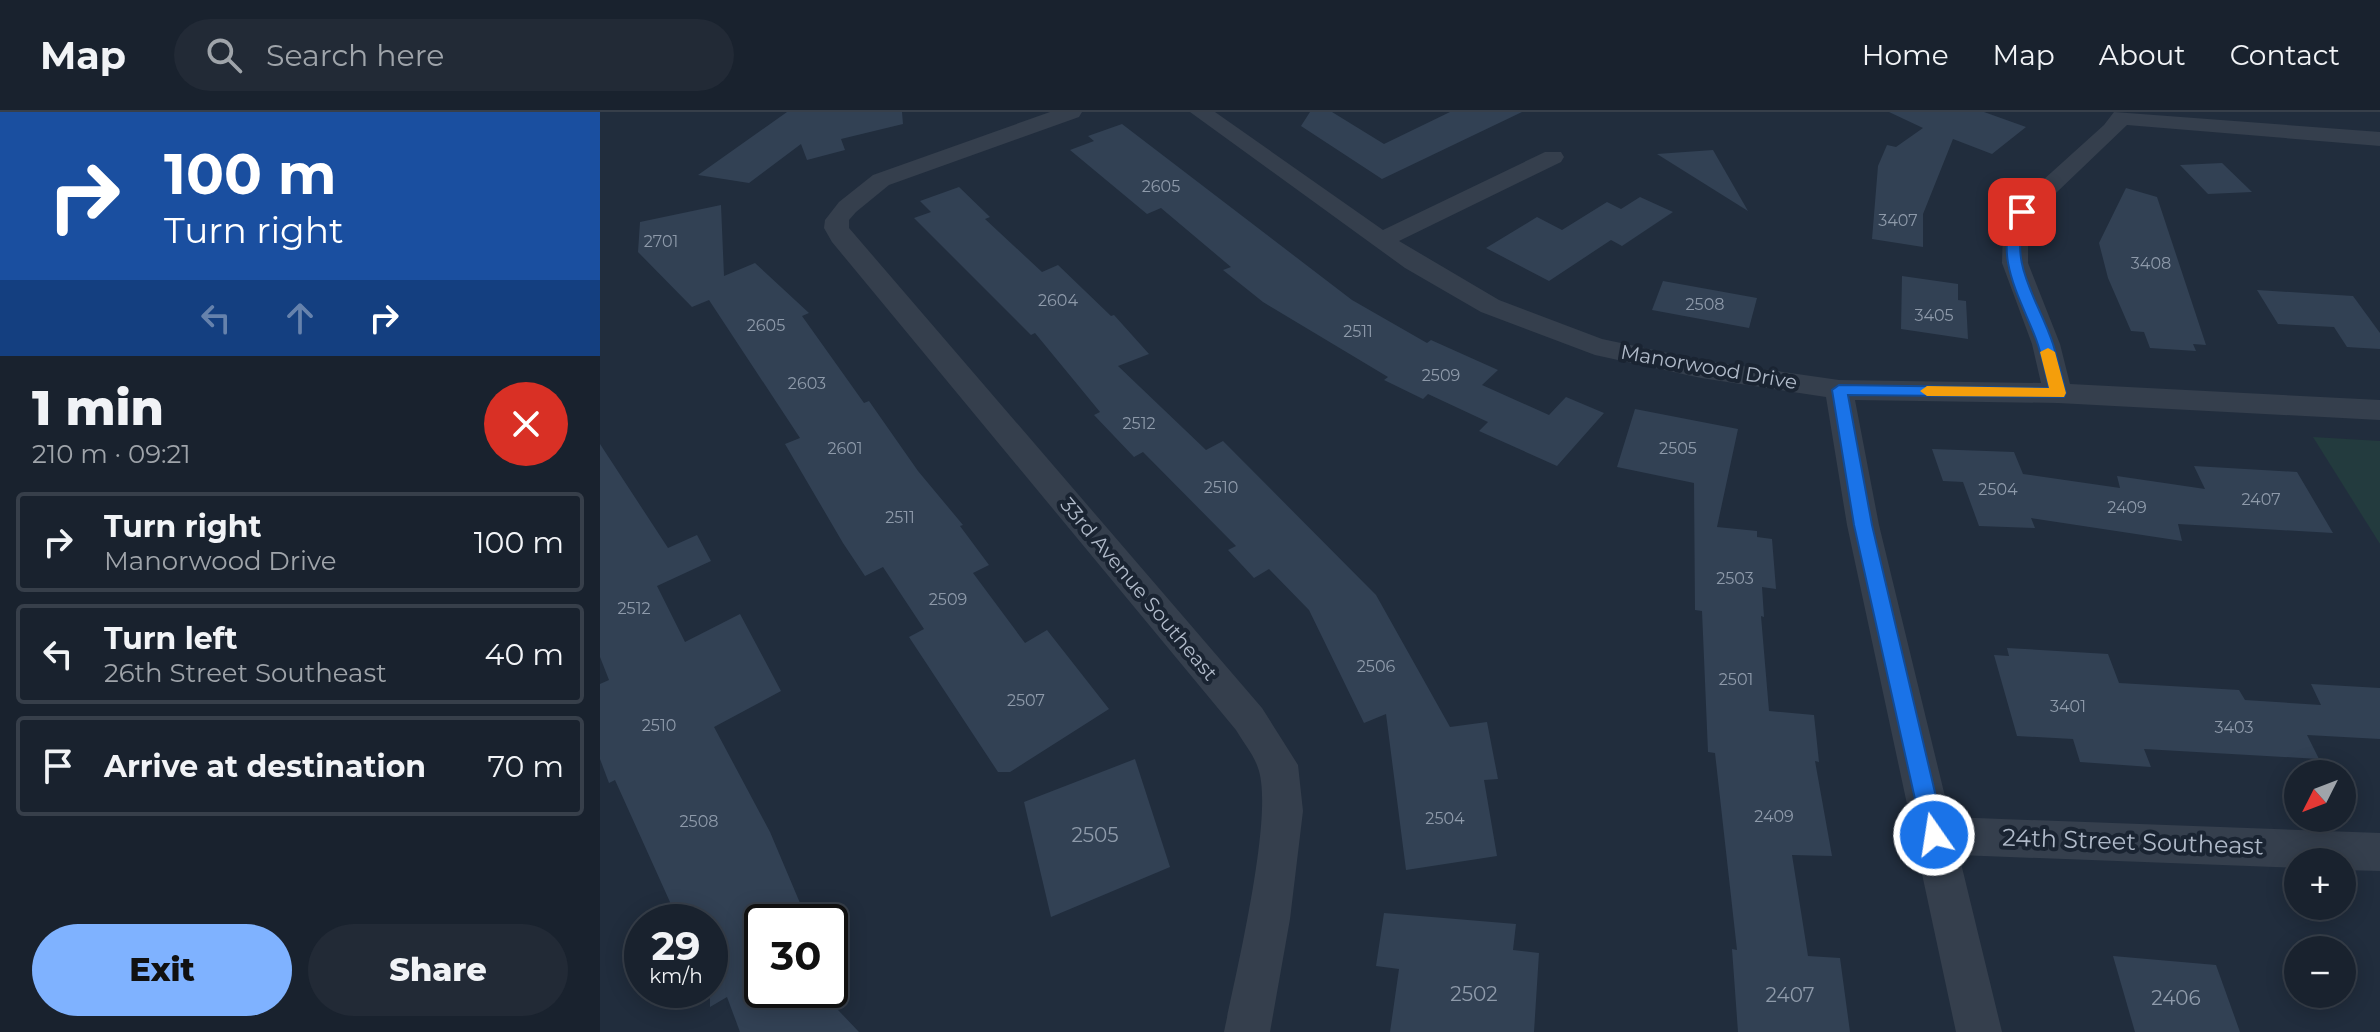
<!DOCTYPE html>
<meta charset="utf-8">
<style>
:root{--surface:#19222e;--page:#222a36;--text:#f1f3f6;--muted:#9fa4aa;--line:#373f4a;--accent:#7fb2ff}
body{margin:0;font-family:Montserrat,sans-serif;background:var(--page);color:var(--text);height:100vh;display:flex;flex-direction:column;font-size:30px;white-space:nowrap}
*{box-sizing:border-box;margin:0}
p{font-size:26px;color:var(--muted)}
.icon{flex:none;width:44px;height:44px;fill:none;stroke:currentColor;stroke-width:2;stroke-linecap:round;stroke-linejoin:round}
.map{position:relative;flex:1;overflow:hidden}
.side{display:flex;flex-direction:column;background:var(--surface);width:600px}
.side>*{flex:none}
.top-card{background:#1a4fa0;color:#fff;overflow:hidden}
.needle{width:52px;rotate:228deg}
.fabs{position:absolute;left:1684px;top:648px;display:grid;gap:16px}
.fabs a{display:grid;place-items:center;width:72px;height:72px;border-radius:50%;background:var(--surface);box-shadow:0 4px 20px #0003,0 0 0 2px var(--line);font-size:40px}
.speed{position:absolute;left:24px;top:792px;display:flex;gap:16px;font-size:40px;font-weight:700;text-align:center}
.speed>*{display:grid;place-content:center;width:104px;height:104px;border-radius:50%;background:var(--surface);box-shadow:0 4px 20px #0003,0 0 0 2px var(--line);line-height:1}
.speed small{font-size:20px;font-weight:400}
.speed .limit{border:4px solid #111;border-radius:12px;background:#fff;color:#111}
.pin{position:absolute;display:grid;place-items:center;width:68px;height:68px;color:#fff;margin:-34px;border-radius:16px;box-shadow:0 4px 12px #0006}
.me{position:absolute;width:88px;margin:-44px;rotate:347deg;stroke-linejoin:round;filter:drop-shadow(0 0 6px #0008)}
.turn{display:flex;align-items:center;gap:28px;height:168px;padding:0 32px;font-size:36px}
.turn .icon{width:104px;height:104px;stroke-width:2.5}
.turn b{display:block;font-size:56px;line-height:68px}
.lanes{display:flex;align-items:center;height:76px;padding:0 32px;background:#0003;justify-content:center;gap:40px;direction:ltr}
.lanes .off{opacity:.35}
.round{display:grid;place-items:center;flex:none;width:84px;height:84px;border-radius:42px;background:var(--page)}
.summary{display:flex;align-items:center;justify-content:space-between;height:136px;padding:0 32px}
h1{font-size:48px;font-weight:800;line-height:60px}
.primary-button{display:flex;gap:16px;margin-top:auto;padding:16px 32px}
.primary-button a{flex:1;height:92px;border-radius:48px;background:var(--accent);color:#111;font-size:32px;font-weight:800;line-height:92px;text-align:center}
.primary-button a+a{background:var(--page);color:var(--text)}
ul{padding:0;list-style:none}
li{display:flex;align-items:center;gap:24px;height:100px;margin:0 16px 12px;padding:0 16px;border:4px solid var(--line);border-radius:8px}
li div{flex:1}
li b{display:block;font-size:30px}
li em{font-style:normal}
header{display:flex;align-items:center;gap:48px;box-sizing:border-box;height:112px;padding:0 40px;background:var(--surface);border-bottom:2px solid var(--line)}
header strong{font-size:38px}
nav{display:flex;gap:44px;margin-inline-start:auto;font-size:28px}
.search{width:560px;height:72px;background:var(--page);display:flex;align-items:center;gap:20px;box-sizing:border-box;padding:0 28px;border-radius:44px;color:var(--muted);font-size:30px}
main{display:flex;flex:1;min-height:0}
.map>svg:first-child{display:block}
.green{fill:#233b3e}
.building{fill:#324154}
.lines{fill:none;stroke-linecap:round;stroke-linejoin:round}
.street{fill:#353f4d;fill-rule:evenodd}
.route{fill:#1a73e8;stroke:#114b97;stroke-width:2}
.slow{fill:#f59e0b}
.labels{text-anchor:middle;stroke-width:8;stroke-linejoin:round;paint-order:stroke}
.number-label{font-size:16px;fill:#8e9aaa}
.street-label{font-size:20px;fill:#b0bac9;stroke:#1a2432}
.near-number-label{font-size:20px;fill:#8e9aaa}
.near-street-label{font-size:24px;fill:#b0bac9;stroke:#1a2432}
</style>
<header>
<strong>Map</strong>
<div class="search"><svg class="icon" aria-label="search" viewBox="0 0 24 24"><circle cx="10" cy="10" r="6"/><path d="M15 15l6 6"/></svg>Search here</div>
<nav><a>Home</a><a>Map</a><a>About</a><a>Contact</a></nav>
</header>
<main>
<section class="side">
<div class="top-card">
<div class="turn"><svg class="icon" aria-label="right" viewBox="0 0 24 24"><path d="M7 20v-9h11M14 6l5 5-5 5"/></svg><div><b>100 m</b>Turn right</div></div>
<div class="lanes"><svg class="icon off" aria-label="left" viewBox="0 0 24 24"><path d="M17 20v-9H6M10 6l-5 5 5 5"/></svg><svg class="icon off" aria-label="ahead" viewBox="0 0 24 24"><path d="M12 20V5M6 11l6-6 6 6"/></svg><svg class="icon" aria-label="right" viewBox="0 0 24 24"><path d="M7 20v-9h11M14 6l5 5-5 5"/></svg></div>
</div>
<div class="summary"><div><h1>1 min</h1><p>210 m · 09:21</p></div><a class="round" style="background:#d93025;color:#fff"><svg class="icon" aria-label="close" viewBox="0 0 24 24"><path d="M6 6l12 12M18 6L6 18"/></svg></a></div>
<ul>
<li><svg class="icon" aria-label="right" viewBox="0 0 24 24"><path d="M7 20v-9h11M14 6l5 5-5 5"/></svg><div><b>Turn right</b><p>Manorwood Drive</p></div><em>100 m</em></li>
<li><svg class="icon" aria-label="left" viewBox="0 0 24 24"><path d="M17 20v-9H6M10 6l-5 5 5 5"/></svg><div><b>Turn left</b><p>26th Street Southeast</p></div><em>40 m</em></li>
<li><svg class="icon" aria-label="arrive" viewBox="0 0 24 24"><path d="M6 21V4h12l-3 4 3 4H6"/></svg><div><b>Arrive at destination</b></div><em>70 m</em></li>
</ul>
<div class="primary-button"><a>Exit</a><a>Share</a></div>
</section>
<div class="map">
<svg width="1780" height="920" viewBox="0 0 1780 920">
<rect width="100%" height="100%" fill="#212d3d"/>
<!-- green -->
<polygon class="green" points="1713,325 1780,329 1780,432"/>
<!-- building -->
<g class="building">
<polygon points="187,0 302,0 303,12 241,27 245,38 207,48 201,32 149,71 98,63"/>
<polygon points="710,0 732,0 784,32 850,0 922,0 782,67 701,14"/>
<polygon points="1289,0 1384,0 1426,15 1392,42 1353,27 1323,102 1323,135 1272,127 1278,54 1287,33 1296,35 1323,16"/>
<polygon points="522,12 752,188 827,231 831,228 898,258 882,273 949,303 966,285 1004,301 957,354 879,319 888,310 828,282 823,287 784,268 788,265 663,190 623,158 631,155 561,96 547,102 470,38 494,29 488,24"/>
<polygon points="1113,38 1148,99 1057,42"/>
<polygon points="1622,51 1652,80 1608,82 1580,53"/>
<polygon points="359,75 390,105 385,107 442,160 458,153 511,204 514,203 549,242 518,254 606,338 623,329 776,483 850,615 887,610 898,667 884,668 897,744 806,758 786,602 764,611 709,498 669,457 654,466 628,438 636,434 543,340 534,345 494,303 500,300 435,221 431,223 314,106 331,100 320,89"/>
<polygon points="1526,76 1557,85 1606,233 1593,232 1596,239 1550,236 1544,220 1531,219 1508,166 1499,131"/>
<polygon points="1040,85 1073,100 1022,134 1011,128 949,169 886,136 937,105 962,118 1007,90 1021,97"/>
<polygon points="121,93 124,164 155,151 209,201 202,204 264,291 269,289 318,359 363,413 360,414 389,453 373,461 425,531 447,518 509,597 410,660 398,660 309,525 324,517 283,455 265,464 243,431 185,332 200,326 109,188 92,195 38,140 40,110"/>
<polygon points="1302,164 1358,172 1358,188 1366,189 1368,227 1301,217"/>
<polygon points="1063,169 1157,186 1149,216 1052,198"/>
<polygon points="1657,178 1753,184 1780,221 1780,237 1747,235 1734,215 1678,212"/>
<polygon points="1035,297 1138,317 1117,415 1157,419 1157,425 1172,427 1176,477 1162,475 1164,505 1161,504 1169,599 1214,603 1219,650 1215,649 1232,744 1192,743 1208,844 1240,846 1250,920 1138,920 1132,837 1137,838 1115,641 1108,640 1102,499 1095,498 1094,371 1017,355"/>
<polygon points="0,332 68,436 97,423 111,449 57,474 85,530 140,502 181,579 114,615 170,720 208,810 162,810 162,878 219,878 259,920 140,920 127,885 110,895 110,810 79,810 15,668 9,671 0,647 0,572 9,568 0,545"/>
<polygon points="1332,337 1414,340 1423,362 1520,376 1517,364 1605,377 1594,354 1697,360 1733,421 1578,412 1582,429 1431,406 1435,416 1379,414 1363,370 1343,369"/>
<polygon points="1407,536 1508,542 1519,571 1639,578 1645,588 1721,593 1711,572 1780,576 1780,627 1707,623 1719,647 1544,637 1551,655 1480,650 1473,627 1417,624 1394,543 1409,544"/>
<polygon points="535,647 570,755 451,805 424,690"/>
<polygon points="784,801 916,812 913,838 939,841 934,920 790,920 799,857 776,854"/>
<polygon points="1513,844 1616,853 1640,920 1535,920"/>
</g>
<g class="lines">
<!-- street -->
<g class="street">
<path d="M450,0H482L479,5L289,73L256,100L249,108V116L662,596L698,653L703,699L690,807L670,920H624C635,865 675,702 658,656C654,643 643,630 636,618L232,130L224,116L225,108L239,90L273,63Z"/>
<polygon points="590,0 615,0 783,118 945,40 961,40 964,45 961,50 799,129 899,188 1002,227 1101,248 1239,268 1441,271 1432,232 1402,151 1403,118 1413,95 1504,13 1514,0 1780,20 1780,34 1527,13 1433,103 1428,118 1428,151 1460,232 1470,272 1780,288 1780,308 1458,291 1255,288 1279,413 1350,705 1780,721 1780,759 1742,758 1742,750 1698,750 1698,756 1359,743 1402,920 1356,920 1247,413 1226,285 1101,266 995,243 881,200 805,156"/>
</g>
</g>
<!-- route -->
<path class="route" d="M1417,97L1428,100C1405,149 1438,186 1453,232C1458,248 1462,265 1466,281L1464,285L1248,283L1272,413L1345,723L1342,730L1334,733L1326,730L1323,723L1254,413L1232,278L1239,273L1449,276C1445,260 1442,243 1436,227C1420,185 1391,141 1417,97Z"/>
<!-- slow -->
<polygon class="slow" points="1448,236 1455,240 1466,281 1464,285 1327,284 1320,279 1327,274 1449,276 1440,240"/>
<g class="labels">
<!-- number labels -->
<g class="number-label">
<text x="561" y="80">2605</text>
<text x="1298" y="114">3407</text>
<text x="61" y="135">2701</text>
<text x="1551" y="157">3408</text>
<text x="458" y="194">2604</text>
<text x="1105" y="198">2508</text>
<text x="1334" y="209">3405</text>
<text x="166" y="219">2605</text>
<text x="758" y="225">2511</text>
<text x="841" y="269">2509</text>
<text x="207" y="277">2603</text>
<text x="539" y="317">2512</text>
<text x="245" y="342">2601</text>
<text x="1078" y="342">2505</text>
<text x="621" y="381">2510</text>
<text x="1398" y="383">2504</text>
<text x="1661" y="393">2407</text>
<text x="1527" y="401">2409</text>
<text x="300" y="411">2511</text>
<text x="1135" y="472">2503</text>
<text x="348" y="493">2509</text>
<text x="34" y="502">2512</text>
<text x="776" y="560">2506</text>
<text x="1136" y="573">2501</text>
<text x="426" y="594">2507</text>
<text x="1468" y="600">3401</text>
<text x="59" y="619">2510</text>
<text x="1634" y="621">3403</text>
<text x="1174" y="710">2409</text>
<text x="845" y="712">2504</text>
<text x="99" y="715">2508</text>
</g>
<!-- street labels -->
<g class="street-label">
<text transform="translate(1109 255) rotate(10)" y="7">Manorwood Drive</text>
<text transform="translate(539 477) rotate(50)" y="7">33rd Avenue Southeast</text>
</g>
<!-- near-number labels -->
<g class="near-number-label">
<text x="495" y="730">2505</text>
<text x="874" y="889">2502</text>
<text x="1190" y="890">2407</text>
<text x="1576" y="893">2406</text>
</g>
<!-- near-street labels -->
<g class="near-street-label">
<text transform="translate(1533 730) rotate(2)" y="8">24th Street Southeast</text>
</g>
</g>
</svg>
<div class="fabs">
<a><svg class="needle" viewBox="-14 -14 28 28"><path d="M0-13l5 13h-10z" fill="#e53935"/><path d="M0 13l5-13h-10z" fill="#9fa4aa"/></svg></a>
<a>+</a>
<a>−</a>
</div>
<div class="speed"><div>29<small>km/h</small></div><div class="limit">30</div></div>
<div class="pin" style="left:1422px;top:100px;background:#d93025"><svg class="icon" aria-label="arrive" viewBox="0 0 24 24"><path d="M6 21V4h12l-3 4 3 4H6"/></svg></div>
<svg class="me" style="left:1334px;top:723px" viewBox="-20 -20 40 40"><circle r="17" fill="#1a73e8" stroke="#fff" stroke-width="3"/><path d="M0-11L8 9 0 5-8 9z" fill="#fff"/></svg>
</div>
</main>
